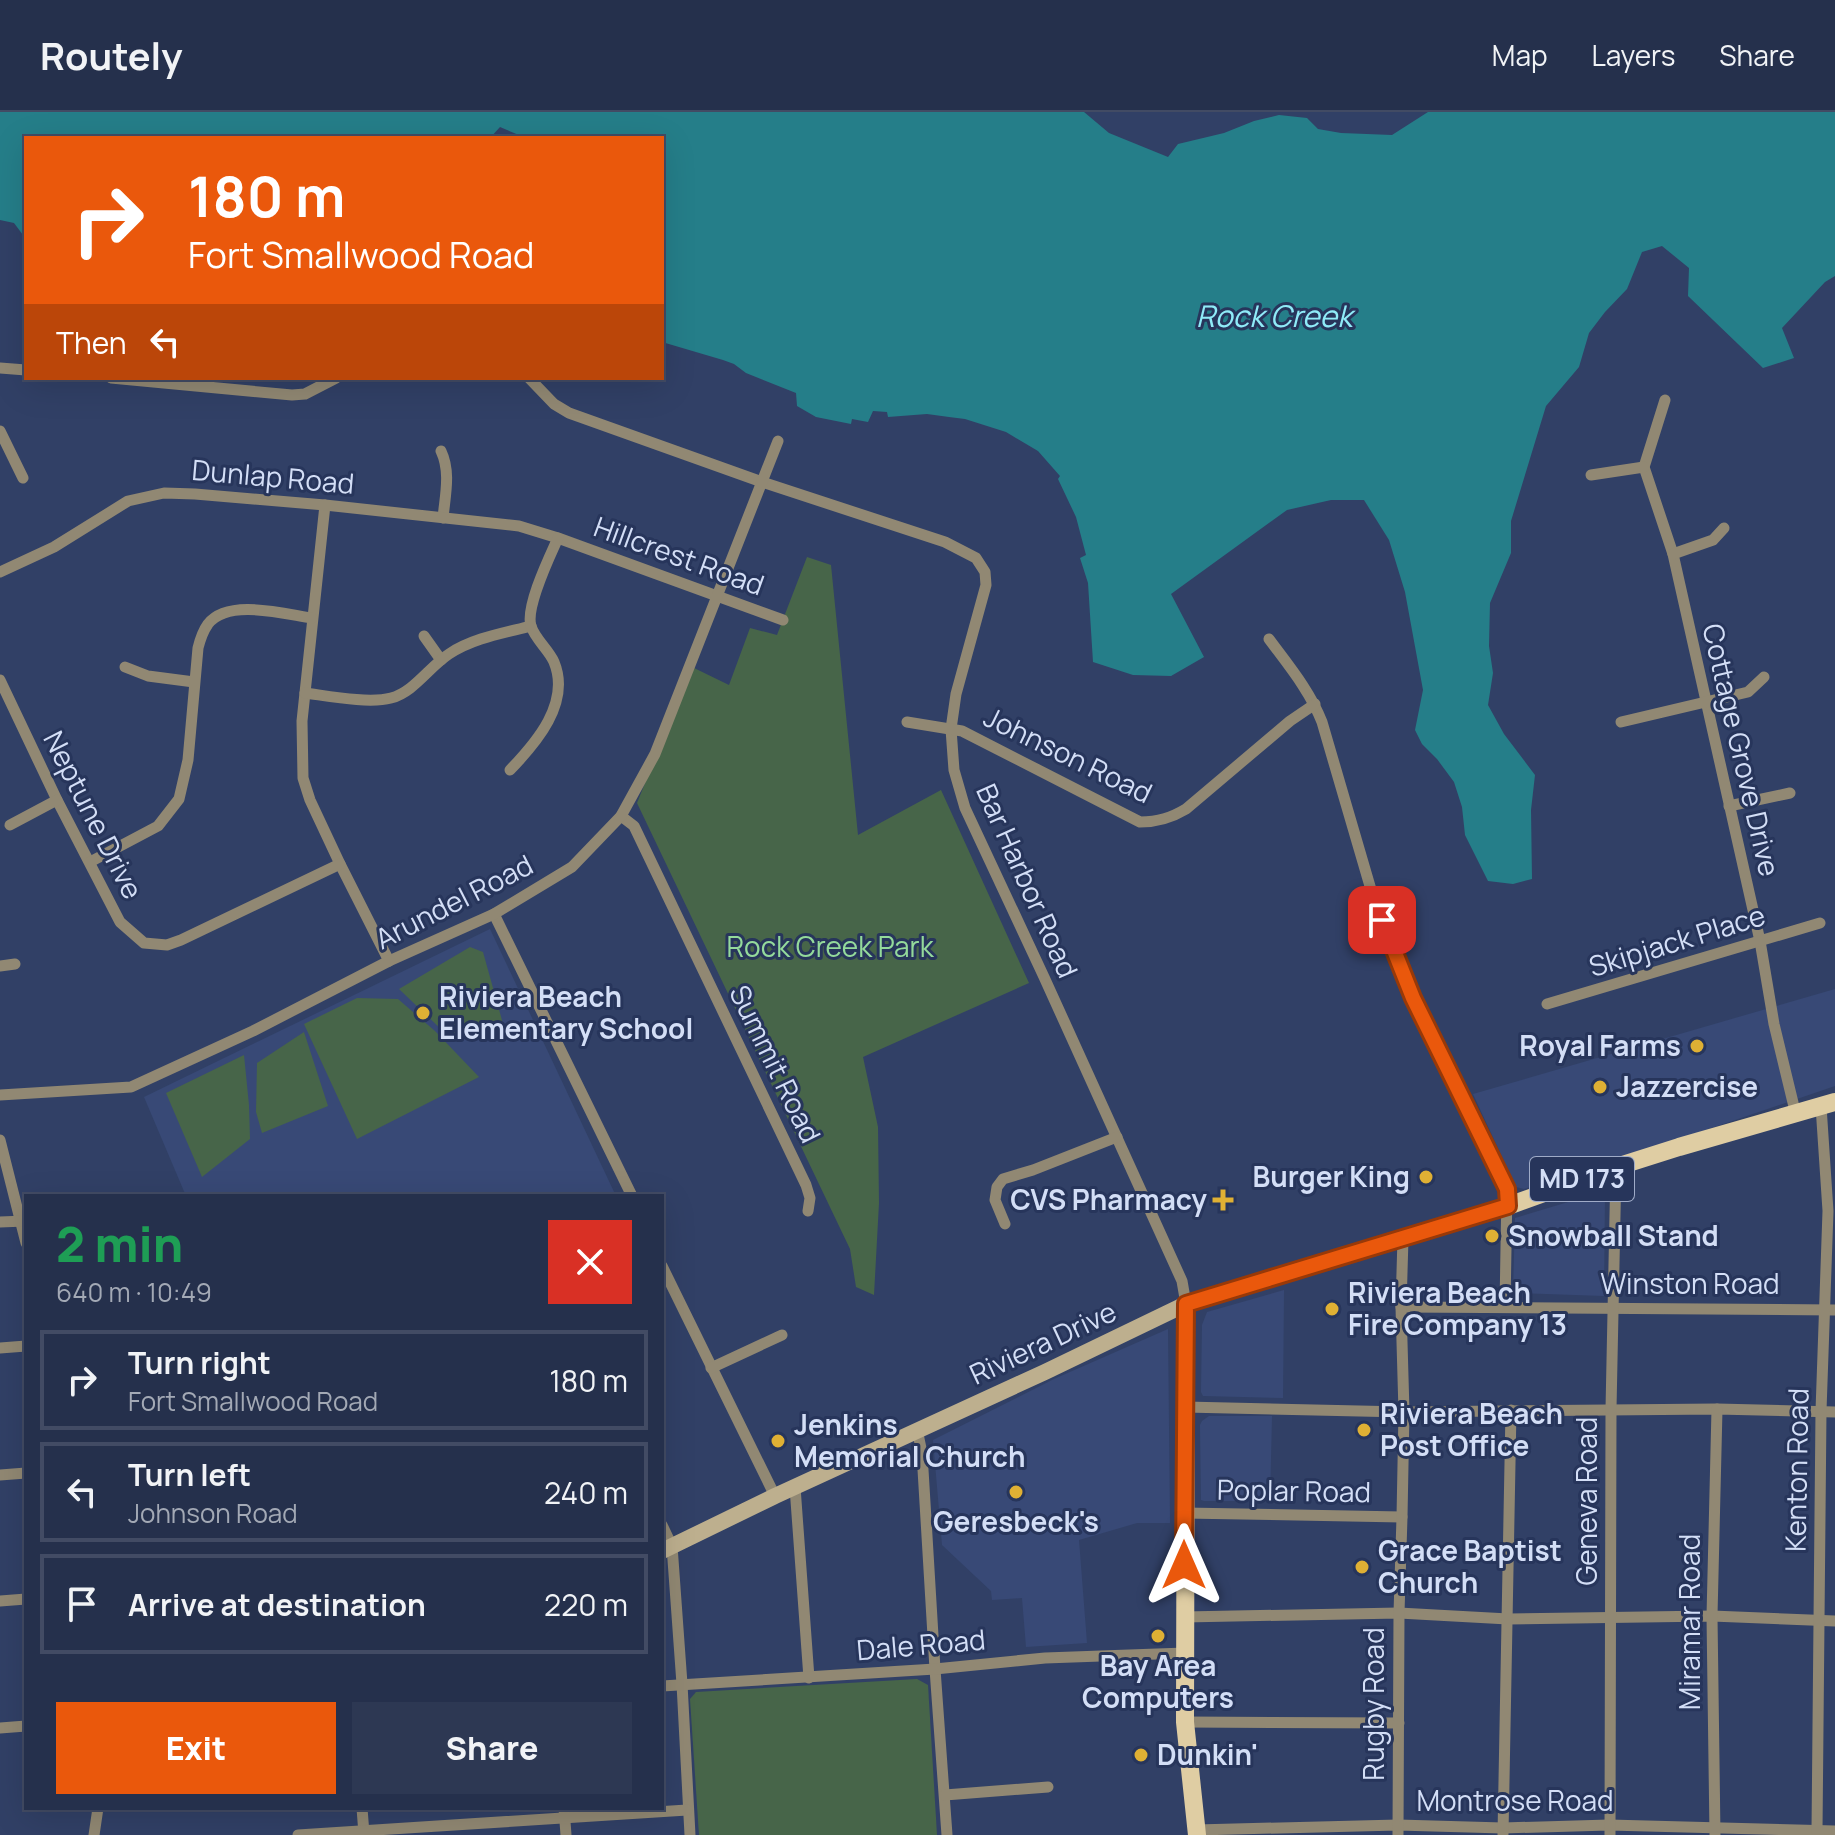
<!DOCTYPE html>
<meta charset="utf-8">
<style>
:root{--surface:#25304c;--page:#2d3853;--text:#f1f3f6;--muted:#a3a9b5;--line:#424b64;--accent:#ea580c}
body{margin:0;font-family:Manrope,sans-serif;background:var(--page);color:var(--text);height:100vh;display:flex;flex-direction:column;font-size:30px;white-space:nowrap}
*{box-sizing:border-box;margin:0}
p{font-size:26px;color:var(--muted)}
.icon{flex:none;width:44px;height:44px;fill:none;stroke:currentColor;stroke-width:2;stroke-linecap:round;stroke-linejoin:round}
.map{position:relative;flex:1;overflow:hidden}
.panel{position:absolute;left:24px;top:1082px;width:640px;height:616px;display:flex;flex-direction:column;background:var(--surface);border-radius:0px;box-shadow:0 8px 32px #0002,0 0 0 2px var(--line)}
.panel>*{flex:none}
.top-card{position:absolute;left:24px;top:24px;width:640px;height:244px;border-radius:0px;box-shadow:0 8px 32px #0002,0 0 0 2px var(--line);background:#ea580c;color:#fff;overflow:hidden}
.pin{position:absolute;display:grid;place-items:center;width:68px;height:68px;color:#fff;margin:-34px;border-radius:16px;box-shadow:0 4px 12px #0006}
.me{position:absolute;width:88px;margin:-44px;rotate:0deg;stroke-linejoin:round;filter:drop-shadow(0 0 6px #0008)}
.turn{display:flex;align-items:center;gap:28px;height:168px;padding:0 32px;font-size:36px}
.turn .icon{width:104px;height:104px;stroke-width:2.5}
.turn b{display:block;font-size:56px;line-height:68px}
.then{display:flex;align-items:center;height:76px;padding:0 32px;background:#0003;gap:16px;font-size:30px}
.round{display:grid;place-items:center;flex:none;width:84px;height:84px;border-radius:0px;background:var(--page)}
.headline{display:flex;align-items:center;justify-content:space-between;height:136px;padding:0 32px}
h1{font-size:48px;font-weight:800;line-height:60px;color:#1e9e55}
.primary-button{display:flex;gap:16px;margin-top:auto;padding:16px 32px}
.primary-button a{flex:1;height:92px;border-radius:0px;background:var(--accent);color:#fff;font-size:32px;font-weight:800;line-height:92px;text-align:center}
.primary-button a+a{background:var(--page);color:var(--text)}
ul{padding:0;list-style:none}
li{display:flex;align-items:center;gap:24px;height:100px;margin:0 16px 12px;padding:0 16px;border:4px solid var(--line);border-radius:0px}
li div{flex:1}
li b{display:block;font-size:30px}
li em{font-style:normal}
header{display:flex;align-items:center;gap:48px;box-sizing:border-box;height:112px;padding:0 40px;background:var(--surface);border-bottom:2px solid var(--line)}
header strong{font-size:38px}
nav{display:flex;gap:44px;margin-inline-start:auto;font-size:28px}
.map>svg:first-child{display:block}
.built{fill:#384976}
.green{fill:#476549}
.water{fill:#257e89}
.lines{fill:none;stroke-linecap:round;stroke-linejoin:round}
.street{stroke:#918873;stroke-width:11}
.secondary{stroke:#bdaf8e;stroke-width:16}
.primary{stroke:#dfcda3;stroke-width:18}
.route-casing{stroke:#983908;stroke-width:20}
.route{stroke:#ea580c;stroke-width:14}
.poi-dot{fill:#dfb034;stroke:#27355b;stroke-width:3}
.labels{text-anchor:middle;stroke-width:6;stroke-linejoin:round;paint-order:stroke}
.shield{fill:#27355b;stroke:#9fabc8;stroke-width:2}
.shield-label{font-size:26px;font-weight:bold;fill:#d3def6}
.street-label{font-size:28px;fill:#d3def6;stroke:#27355b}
.park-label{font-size:28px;fill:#94da9b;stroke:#27355b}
.poi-label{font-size:28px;font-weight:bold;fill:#d3def6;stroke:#27355b;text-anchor:start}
.water-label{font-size:30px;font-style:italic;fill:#8febf8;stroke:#27355b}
</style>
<header>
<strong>Routely</strong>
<nav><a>Map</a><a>Layers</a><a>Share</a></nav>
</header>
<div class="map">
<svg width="1835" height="1723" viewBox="0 0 1835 1723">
<rect width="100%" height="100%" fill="#314066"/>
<!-- built -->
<g class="built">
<polygon points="490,817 616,1084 186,1084 144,985"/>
<polygon points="1835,877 1835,974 1638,1041 1524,1077 1516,1075 1473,982"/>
<polygon points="1605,1079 1604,1184 1513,1181 1515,1106"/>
<polygon points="1284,1178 1283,1286 1203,1284 1201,1280 1202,1213 1207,1200"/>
<polygon points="1168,1217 1170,1411 1137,1411 1079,1428 1087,1531 1026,1535 1022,1486 992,1488 991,1479 942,1433 933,1328 1054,1267"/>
<polygon points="1209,1304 1272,1304 1270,1389 1204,1389 1201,1388 1200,1313 1202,1309"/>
</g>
<!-- green -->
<g class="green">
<polygon points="807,445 831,453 858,723 941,678 1029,871 863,945 878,1015 879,1091 874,1183 856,1175 850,1137 637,691 692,555 729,573 750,516 777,523"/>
<polygon points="470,835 483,840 505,919 445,921 399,877"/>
<polygon points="357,886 398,887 435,919 479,965 357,1027 304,912"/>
<polygon points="304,920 328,994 262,1021 256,1000 257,951"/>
<polygon points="244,943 249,993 250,1027 202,1065 166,981"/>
<polygon points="917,1567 928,1573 937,1723 699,1723 690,1587 696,1580"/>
</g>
<!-- water -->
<polygon class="water" points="0,0 1084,0 1109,21 1168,45 1178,32 1224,21 1254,9 1279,3 1307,6 1318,17 1341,21 1392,23 1428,0 1835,0 1835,164 1825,170 1782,216 1794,246 1763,256 1688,184 1689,156 1662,134 1642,140 1627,177 1605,200 1589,221 1579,255 1546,294 1511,409 1511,441 1490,491 1489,534 1493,561 1488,593 1504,622 1535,663 1531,698 1532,767 1513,772 1488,769 1465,723 1462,695 1454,670 1437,647 1422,632 1415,618 1423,578 1405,480 1389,428 1364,388 1331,388 1287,398 1171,482 1204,545 1171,564 1133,563 1093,550 1088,471 1080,446 1086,443 1076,405 1058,367 1060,364 1038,339 1006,320 965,307 949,305 927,302 888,305 887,300 873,299 868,310 852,307 851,312 816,305 797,294 796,281 746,261 734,252 723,248 662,230 662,26 526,26 500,15 490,26 26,26 26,127 14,111 0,108"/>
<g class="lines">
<!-- street -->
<g class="street">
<polyline points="0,256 26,258"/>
<polyline points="111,266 292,283 305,282 336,266"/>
<polyline points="529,266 554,292 569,301 762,370 945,430 976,446 985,460 986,473 956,582 951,617 954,658 965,696 1044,865 1182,1169 1186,1192"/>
<polyline points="1665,288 1644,355 1673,442 1760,829 1774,912 1796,1003"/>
<polyline points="0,319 23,366"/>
<path d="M441,339C451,360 445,384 443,406"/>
<polyline points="1591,363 1644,355"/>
<polyline points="325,393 302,609 303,666 310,688 340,752 389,849"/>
<polyline points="1673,442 1713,428 1724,416"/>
<polyline points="0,460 54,435 128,389 164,381 195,382 325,393 519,414 558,426 783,508"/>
<polyline points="424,524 441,548"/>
<path d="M1269,527C1289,554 1310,579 1322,610L1372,781L1392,835L1413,886L1507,1077L1505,1195"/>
<polyline points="125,555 148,564 194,570"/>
<polyline points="0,568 57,688 120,810 144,831 167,833 181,828 340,752"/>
<path d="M305,581C328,584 369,592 391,586C414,580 429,555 449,542C473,526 504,521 531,514"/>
<path d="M907,610L962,619L1140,710C1158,710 1171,706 1186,697L1290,609L1315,592"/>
<polyline points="1621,610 1748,580 1764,565"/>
<path d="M510,658C536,631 571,591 554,550C549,538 535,527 531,514C525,495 550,444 558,426"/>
<polyline points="1729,694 1790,681"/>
<polyline points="621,704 634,714 806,1073 810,1086 808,1099"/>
<polyline points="10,713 57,688"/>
<path d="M90,750L158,714L179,687L188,648L198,536C200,528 203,519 208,512C228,486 284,502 312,506"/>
<polyline points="494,802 632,1084"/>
<polyline points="0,854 15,852"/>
<polyline points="1547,892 1820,811"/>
<polyline points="0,983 131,975 253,919 389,849 494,802 572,755 621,704 655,642 778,329"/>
<polyline points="0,1028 26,1131"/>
<polyline points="0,1110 25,1109"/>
<polyline points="1005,1112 995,1088 997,1075 1003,1067 1033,1058 1117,1025"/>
<polyline points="662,1154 775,1384"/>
<polyline points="1401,1195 1835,1198"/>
<polyline points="0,1236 26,1234"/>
<polyline points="711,1256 782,1223"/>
<polyline points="1185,1295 1404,1300 1717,1297 1835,1300"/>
<polyline points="917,1317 922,1341 935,1557 947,1723"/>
<polyline points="0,1363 26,1361"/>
<polyline points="795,1375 809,1566"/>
<polyline points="1184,1401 1402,1405"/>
<polyline points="662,1413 672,1434 682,1572 690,1723"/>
<polyline points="0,1489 26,1487"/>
<polyline points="1184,1505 1399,1501 1508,1507 1712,1504 1835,1509"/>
<polyline points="662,1574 935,1557 1045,1546 1185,1541"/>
<polyline points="1185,1610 1399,1611"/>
<polyline points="0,1616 26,1614"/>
<polyline points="945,1683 1048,1675"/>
<polyline points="362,1696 364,1722"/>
<polyline points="564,1696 566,1723"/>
<polyline points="1196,1718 1398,1713 1503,1716 1609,1713 1835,1719"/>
<polyline points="1503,1722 1511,1298"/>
<polyline points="94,1723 98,1696"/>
<polyline points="298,1723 687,1698"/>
<polyline points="1398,1723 1399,1501 1402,1405 1404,1300 1401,1195 1403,1126"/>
<polyline points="1610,1723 1611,1297 1616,1055"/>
<polyline points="1715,1723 1712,1504 1717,1297"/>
<polyline points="1819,1723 1817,1719 1821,1299 1828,1099 1821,994"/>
</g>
<!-- secondary -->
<polyline class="secondary" points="662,1439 775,1384 1045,1260 1186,1192"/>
<!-- primary -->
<polyline class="primary" points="1197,1723 1185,1610 1186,1192 1508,1094 1616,1055 1679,1035 1835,990"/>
</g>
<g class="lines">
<!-- route casing -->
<g class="route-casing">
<polyline id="route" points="1184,1453 1186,1192 1508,1094 1507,1077 1413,886 1382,808"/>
</g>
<!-- route -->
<use href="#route" class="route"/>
</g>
<!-- markers -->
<g class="poi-dot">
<circle cx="423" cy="901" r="8"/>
<circle cx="1697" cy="934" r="8"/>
<circle cx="1600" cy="975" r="8"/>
<circle cx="1426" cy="1065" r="8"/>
<path d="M1219 1076h8v8h8v8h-8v8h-8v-8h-8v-8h8z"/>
<circle cx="1492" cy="1124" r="8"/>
<circle cx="1332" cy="1197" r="8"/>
<circle cx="1364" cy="1318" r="8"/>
<circle cx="778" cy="1329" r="8"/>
<circle cx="1016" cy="1380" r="8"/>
<circle cx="1362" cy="1455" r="8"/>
<circle cx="1158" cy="1524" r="8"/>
<circle cx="1141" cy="1643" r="8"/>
</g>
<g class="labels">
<!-- shield labels -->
<rect class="shield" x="1530" y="1045" width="104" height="44" rx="6"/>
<g class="shield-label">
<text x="1582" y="1076">MD 173</text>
</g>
<!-- street labels -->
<g class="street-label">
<text transform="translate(273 365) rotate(5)" y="10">Dunlap Road</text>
<text transform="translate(679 444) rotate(20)" y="10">Hillcrest Road</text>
<text transform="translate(1741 638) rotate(77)" y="10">Cottage Grove Drive</text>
<text transform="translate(1068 643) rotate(26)" y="10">Johnson Road</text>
<text transform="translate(93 703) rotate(63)" y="10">Neptune Drive</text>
<text transform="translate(1027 769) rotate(66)" y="10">Bar Harbor Road</text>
<text transform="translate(454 790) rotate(-27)" y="10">Arundel Road</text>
<text transform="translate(1677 829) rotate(-17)" y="10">Skipjack Place</text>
<text transform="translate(775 952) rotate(64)" y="10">Summit Road</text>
<text x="1690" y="1182">Winston Road</text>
<text transform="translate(1043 1231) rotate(-25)" y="10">Riviera Drive</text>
<text transform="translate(1797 1358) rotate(-89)" y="10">Kenton Road</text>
<text transform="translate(1294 1379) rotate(1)" y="10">Poplar Road</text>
<text transform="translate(1587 1389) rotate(-90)" y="10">Geneva Road</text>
<text transform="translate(1690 1510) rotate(-90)" y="10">Miramar Road</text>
<text transform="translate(921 1533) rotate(-5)" y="10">Dale Road</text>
<text transform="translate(1374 1592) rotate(-90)" y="10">Rugby Road</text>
<text x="1515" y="1699">Montrose Road</text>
</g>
<!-- park labels -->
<g class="park-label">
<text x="830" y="845">Rock Creek Park</text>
</g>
<!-- poi labels -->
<g class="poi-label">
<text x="439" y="895">Riviera Beach<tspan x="439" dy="32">Elementary School</tspan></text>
<text x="1681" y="944" text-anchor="end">Royal Farms</text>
<text x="1616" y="985">Jazzercise</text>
<text x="1410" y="1075" text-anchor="end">Burger King</text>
<text x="1207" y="1098" text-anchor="end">CVS Pharmacy</text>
<text x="1508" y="1134">Snowball Stand</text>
<text x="1348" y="1191">Riviera Beach<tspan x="1348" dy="32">Fire Company 13</tspan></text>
<text x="1380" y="1312">Riviera Beach<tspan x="1380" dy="32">Post Office</tspan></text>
<text x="794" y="1323">Jenkins<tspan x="794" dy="32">Memorial Church</tspan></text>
<text x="1016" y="1420" text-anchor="middle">Geresbeck's</text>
<text x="1378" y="1449">Grace Baptist<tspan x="1378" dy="32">Church</tspan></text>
<text x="1158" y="1564" text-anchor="middle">Bay Area<tspan x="1158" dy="32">Computers</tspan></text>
<text x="1157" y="1653">Dunkin'</text>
</g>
<!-- water labels -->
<g class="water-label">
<text x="1274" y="215">Rock Creek</text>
</g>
</g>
</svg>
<div class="pin" style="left:1382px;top:808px;background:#d93025"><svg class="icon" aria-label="arrive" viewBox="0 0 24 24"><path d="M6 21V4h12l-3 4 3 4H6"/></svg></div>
<svg class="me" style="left:1184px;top:1453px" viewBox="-20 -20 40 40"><path d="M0-17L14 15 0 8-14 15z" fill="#ea580c" stroke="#fff" stroke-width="4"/></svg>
<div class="top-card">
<div class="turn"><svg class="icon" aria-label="right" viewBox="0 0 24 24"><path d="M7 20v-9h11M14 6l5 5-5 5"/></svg><div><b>180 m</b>Fort Smallwood Road</div></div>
<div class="then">Then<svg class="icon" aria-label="left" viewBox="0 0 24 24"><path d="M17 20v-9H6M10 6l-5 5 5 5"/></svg></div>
</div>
<section class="panel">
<div class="headline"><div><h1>2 min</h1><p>640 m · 10:49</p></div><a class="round" style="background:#d93025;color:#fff"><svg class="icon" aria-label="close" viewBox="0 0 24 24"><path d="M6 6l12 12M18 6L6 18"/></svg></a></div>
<ul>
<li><svg class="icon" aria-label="right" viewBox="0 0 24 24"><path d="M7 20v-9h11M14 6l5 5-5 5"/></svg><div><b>Turn right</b><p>Fort Smallwood Road</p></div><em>180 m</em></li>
<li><svg class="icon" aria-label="left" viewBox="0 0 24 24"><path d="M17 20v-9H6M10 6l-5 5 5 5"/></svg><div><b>Turn left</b><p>Johnson Road</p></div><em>240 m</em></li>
<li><svg class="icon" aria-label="arrive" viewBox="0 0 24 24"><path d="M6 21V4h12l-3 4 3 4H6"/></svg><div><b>Arrive at destination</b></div><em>220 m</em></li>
</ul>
<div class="primary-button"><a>Exit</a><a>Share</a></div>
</section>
</div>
